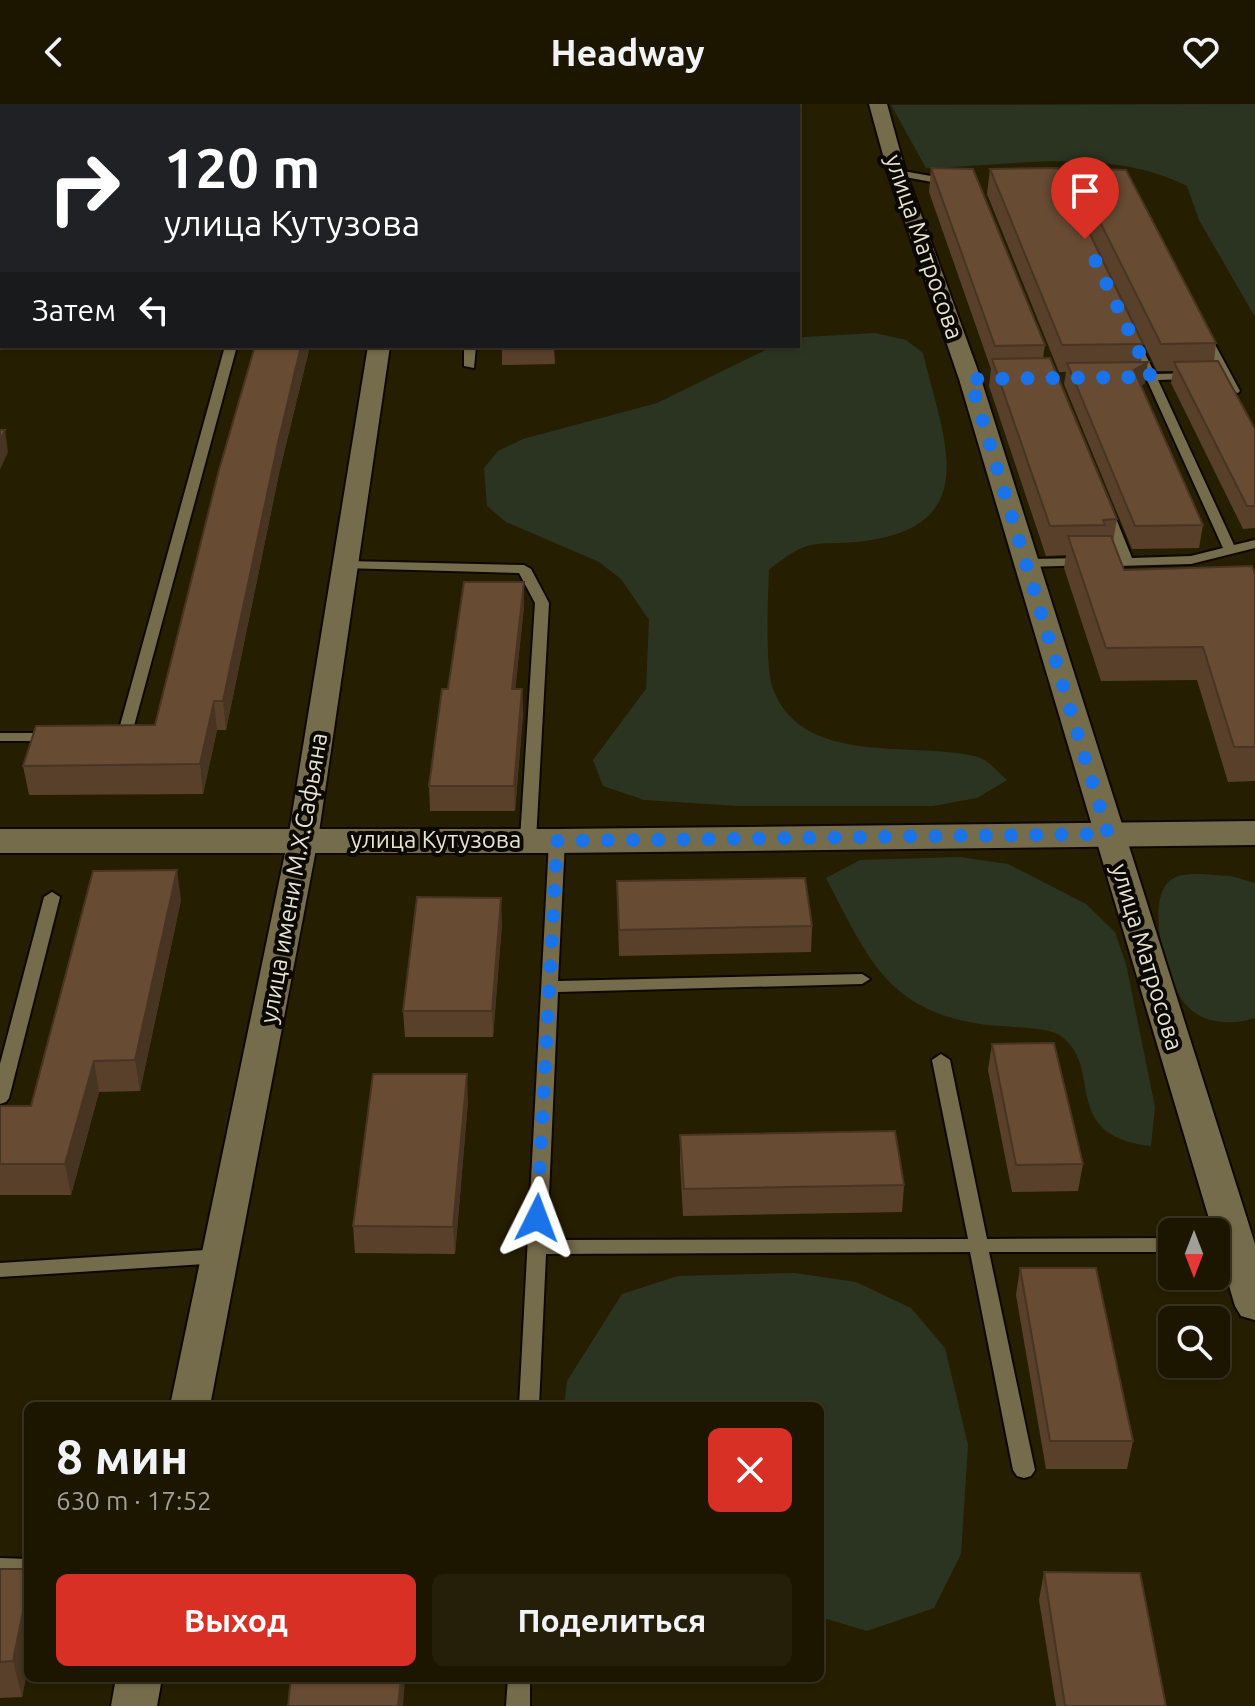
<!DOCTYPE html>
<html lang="ru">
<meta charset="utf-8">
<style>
:root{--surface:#1c1600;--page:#251f0a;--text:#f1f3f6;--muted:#a09f99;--line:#3a3522;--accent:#d93025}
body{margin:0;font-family:Ubuntu,sans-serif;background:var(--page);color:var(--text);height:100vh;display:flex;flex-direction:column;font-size:30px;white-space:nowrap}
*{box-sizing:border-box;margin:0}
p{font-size:26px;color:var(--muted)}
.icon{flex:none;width:44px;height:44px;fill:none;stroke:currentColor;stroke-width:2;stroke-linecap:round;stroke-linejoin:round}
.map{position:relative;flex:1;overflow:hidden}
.drawer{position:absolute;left:24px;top:1298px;width:800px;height:280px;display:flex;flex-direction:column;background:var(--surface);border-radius:12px;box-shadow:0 2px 6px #0004,0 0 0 2px var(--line)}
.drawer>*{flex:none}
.top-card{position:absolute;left:0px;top:0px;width:800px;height:244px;box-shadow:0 2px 6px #0004,0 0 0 2px var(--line);background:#202124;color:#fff;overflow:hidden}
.needle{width:52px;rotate:180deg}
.fabs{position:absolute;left:1158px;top:1114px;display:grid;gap:16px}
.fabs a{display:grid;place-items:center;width:72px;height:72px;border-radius:12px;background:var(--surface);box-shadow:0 2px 6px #0004,0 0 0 2px var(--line);font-size:40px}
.pin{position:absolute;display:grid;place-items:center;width:68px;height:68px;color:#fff;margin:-82px -34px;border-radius:50% 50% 50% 0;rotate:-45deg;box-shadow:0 0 8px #0007}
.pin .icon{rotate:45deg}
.me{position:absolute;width:88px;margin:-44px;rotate:3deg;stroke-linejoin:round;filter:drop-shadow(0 0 6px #0008)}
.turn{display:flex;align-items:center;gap:28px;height:168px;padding:0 32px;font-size:36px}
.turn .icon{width:104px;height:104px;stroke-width:2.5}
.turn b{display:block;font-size:56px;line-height:68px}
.then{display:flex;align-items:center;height:76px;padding:0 32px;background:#0003;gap:16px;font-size:30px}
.round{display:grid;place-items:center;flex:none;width:84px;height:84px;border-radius:12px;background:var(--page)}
.head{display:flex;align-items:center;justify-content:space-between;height:136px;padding:0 32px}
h1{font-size:48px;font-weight:600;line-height:60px}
.action{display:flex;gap:16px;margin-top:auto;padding:16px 32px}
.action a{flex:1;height:92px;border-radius:12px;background:var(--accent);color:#fff;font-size:32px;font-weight:600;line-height:92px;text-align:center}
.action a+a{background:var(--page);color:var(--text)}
header{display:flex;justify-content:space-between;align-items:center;height:104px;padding:0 32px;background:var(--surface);font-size:36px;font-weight:600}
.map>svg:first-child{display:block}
.green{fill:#2b3421}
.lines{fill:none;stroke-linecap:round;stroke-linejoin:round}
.service-casing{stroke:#0f0800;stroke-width:4}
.minor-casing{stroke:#0f0800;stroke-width:4}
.tertiary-casing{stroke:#0f0800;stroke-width:4}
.service{fill:#756c4c;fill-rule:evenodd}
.minor{fill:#756c4c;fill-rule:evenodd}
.tertiary{fill:#756c4c;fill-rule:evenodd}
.wall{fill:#59402b}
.shaded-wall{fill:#483423}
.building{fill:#674b32;stroke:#483423;stroke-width:2}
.route{stroke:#1a73e8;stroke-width:14;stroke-dasharray:0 25.2}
.labels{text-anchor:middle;stroke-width:8;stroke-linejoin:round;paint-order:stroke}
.street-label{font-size:24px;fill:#e6e2d0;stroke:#0b0801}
</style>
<header><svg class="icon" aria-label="back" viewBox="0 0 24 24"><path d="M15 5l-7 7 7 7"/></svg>Headway<svg class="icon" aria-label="heart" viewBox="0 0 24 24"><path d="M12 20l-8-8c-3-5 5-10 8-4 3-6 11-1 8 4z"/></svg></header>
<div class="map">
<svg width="1255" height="1602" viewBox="0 0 1255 1602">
<rect width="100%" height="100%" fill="#261e00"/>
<!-- green -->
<g class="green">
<polygon points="0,0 403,0 2,2 0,59"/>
<path d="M1255,0V213L1199,116L1187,82C1107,42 1011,62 926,64L891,1Z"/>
<path d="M875,229L906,236L923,249C942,331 986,421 865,437C816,443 813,430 769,466C768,493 765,558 772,582C800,665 914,636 978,653C988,656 999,669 1007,676L977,694L933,702H738L644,696L603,682L593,656L646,585L649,516L621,475L599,458L506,418L487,402L484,364L498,347L523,335L657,299L774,242H798V235L804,233Z"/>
<path d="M960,753L1008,760L1086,800L1115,828L1126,860L1155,1003L1151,1042C1057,1032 1106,961 1059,931C1046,923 1004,923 987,921C887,908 868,854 826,774L860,756Z"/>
<path d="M1231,772L1255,779V914C1231,922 1199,920 1183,897C1166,874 1141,788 1176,773C1190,767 1216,772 1231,772Z"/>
<polygon points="795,1169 856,1178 911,1204 945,1244 968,1341 961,1450 934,1504 867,1527 820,1513 820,1302 564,1302 567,1277 622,1190 678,1172"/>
</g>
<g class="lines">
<!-- service casing -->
<g class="service-casing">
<g id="service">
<polygon points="294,0 304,0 305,2 295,2"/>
<polygon points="550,0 560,0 561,2 551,2"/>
<polygon points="897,66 948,75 953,78 948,81 894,71 892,69"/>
<rect x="0" y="173" width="2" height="6"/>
<polygon points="1202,231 1211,233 1240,287 1238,289 1228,287 1201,233"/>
<polygon points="1133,232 1138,235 1155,270 1192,269 1198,272 1192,275 1158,276 1234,441 1255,436 1255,444 1191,460 1118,462 1112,458 1119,454 1101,407 1107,403 1113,407 1132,454 1191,452 1223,444 1147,276 1125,276 1119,273 1125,270 1144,270 1128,235"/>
<polygon points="225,242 237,242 131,633 124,637 109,636 107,633 109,630 118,629"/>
<polygon points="464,242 476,242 474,264 464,262"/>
<polygon points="1086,454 1092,458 1091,461 1028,463 1022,459 1028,455"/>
<polygon points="348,457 524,461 531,465 549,499 536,736 533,739 528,741 520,736 535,499 519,469 343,464 342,461"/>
<polygon points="0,629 54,629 61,633 54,637 0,637"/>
<polygon points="557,732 565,737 558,877 862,870 870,875 862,880 558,888 547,1136 968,1135 932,956 941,950 950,956 987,1135 1172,1134 1172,1148 989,1148 1035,1366 1031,1372 1024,1374 1017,1372 1013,1366 970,1148 546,1150 539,1302 519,1302 549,737"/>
<polygon points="52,788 60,793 9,994 6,998 0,1000 0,960 44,793"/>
<polygon points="221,1145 228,1147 231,1152 228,1157 221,1159 0,1173 0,1159"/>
<polygon points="0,1454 28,1455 28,1473 0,1472"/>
<polygon points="508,1574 530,1574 530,1602 506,1602"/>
</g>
</g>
<!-- minor casing -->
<g class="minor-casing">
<g id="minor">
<polygon points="869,0 887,0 906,69 981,275 1255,1140 1255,1216 1241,1212 1235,1202 959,275 888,69"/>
<polygon points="368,242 390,242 318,735 210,1302 170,1302 288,735"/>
<polygon points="116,1574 162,1574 157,1602 111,1602"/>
</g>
</g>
<!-- tertiary casing -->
<g class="tertiary-casing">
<g id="tertiary">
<polygon points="574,0 608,0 573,2"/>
<rect x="0" y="86" width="2" height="14"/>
<polygon points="1255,717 1255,741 557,749 0,749 0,725 557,725"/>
</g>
</g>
<!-- service -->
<use href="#service" class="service"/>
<!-- minor -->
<use href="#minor" class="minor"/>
<!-- tertiary -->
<use href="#tertiary" class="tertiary"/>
</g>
<!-- wall -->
<g class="wall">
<polygon points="931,64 1045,241 1043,254 1117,415 1113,438 1124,466 1255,470 1255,677 1228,678 1197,576 1101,577 1064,464 1066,451 1046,452 989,282 991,265 929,88"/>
<polygon points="1073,64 1216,239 1214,257 1255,325 1255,424 1243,425 1171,279 1173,267 1157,267 1071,89"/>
<polygon points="990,65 1143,240 1141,258 1145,279 1141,282 1203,421 1199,444 1132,445 1064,280 1066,268 1059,268 987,90"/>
<polygon points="255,242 310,242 280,365 226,626 217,626 203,690 29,691 23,662 155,621"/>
<polygon points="502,242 554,242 555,260 502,261"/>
<polygon points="524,502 515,585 522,585 523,609 515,707 430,707 429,682 448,585"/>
<polygon points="617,777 812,822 811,848 619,852"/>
<polygon points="181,796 140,987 99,988 71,1091 0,1091 0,1002 31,1002"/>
<polygon points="502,819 493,933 405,933 403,907"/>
<polygon points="992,940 1083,1060 1078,1087 1012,1088 988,966"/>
<polygon points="468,997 455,1150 355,1149 353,1122"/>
<polygon points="680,1031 904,1081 902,1108 683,1112 680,1058"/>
<polygon points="1020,1164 1133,1337 1127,1365 1046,1365 1016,1191"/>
<polygon points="0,1465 28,1465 28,1562 22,1593 0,1594"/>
<polygon points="1044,1468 1166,1602 1056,1602 1039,1496"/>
</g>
<!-- shaded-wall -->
<g class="shaded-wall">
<rect x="0" y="216" width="2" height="21"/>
<polygon points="301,242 310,242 280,365 226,626 223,597 278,339"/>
<polygon points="1148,258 1145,279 1131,288 1134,266"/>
<polygon points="5,326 8,348 0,366 0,336"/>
<polygon points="524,478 524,502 513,609 512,585"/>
<polygon points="522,585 523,609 515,707 514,682"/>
<polygon points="214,597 217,626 203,690 200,660"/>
<polygon points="177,766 181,796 140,987 135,956"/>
<polygon points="501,794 502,819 493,933 492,907"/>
<polygon points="94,957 99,988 71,1091 65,1060"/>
<polygon points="467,970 468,997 455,1150 453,1123"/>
<polygon points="28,1483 28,1562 22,1593 13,1557"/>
<polygon points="401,1574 405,1574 403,1602 398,1602"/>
</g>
<!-- building -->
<g class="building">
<polygon points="633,0 727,0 730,2 621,2"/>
<polygon points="931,64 973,65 1045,241 995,242"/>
<polygon points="1058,64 1143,240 1062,241 990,65"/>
<polygon points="1073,64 1126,66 1216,239 1161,240"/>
<polygon points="0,192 2,195 2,216 0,216"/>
<polygon points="255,242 301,242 278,339 223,597 214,597 200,660 23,662 36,622 155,621 219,366"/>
<polygon points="1050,254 1117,415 1103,416 1105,421 1050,422 992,255"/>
<polygon points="1218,257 1255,325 1255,402 1247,402 1174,258"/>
<polygon points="1148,258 1134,266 1203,421 1135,422 1067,259"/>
<polygon points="0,326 5,326 0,336"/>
<polygon points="1068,432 1111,432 1124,466 1252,462 1255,470 1255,643 1234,643 1203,543 1106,544"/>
<polygon points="464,478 524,478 512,585 522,585 514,682 429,682 442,585 448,585"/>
<polygon points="177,766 135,956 94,957 65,1060 0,1060 0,1002 31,1002 93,767"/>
<polygon points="805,774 812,822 619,826 617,777"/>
<polygon points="417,793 501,794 492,907 403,907"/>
<polygon points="1054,939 1083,1060 1016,1061 992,940"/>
<polygon points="373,970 467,970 453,1123 353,1122"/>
<polygon points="895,1027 904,1081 684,1085 680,1031"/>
<polygon points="1020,1164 1096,1164 1133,1337 1050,1337"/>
<polygon points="0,1465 28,1465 28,1483 13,1557 0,1558"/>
<polygon points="1044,1468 1140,1469 1166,1602 1065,1602"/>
<polygon points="291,1574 401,1574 398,1602 288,1602"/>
</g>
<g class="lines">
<!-- route -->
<polyline class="route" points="537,1114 557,737 1108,730 970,275 1151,273 1085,135"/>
</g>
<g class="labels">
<!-- street labels -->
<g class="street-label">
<text transform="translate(924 143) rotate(71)" y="8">улица Матросова</text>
<text x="436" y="744">улица Кутузова</text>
<text transform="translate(294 774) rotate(-80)" y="8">улица имени М.Х.Сафьяна</text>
<text transform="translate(1147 853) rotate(73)" y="8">улица Матросова</text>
</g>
</g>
</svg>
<div class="fabs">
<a><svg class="needle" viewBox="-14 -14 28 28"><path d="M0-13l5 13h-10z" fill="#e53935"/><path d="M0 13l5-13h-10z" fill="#a09f99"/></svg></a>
<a><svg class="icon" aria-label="search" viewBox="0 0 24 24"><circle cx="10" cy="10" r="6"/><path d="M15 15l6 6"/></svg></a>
</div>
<div class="pin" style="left:1085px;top:135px;background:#d93025"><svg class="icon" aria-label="arrive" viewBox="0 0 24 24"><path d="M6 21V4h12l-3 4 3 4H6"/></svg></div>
<svg class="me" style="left:537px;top:1114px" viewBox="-20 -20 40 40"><path d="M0-17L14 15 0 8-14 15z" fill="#1a73e8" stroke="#fff" stroke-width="4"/></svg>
<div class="top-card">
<div class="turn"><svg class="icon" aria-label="right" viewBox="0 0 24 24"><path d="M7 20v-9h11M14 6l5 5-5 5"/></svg><div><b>120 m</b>улица Кутузова</div></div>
<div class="then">Затем<svg class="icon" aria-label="left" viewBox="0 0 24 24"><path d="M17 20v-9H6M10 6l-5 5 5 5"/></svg></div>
</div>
<section class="drawer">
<div class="head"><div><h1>8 мин</h1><p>630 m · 17:52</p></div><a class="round" style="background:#d93025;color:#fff"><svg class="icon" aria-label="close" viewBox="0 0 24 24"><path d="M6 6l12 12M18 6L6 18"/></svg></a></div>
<div class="action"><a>Выход</a><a>Поделиться</a></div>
</section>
</div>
